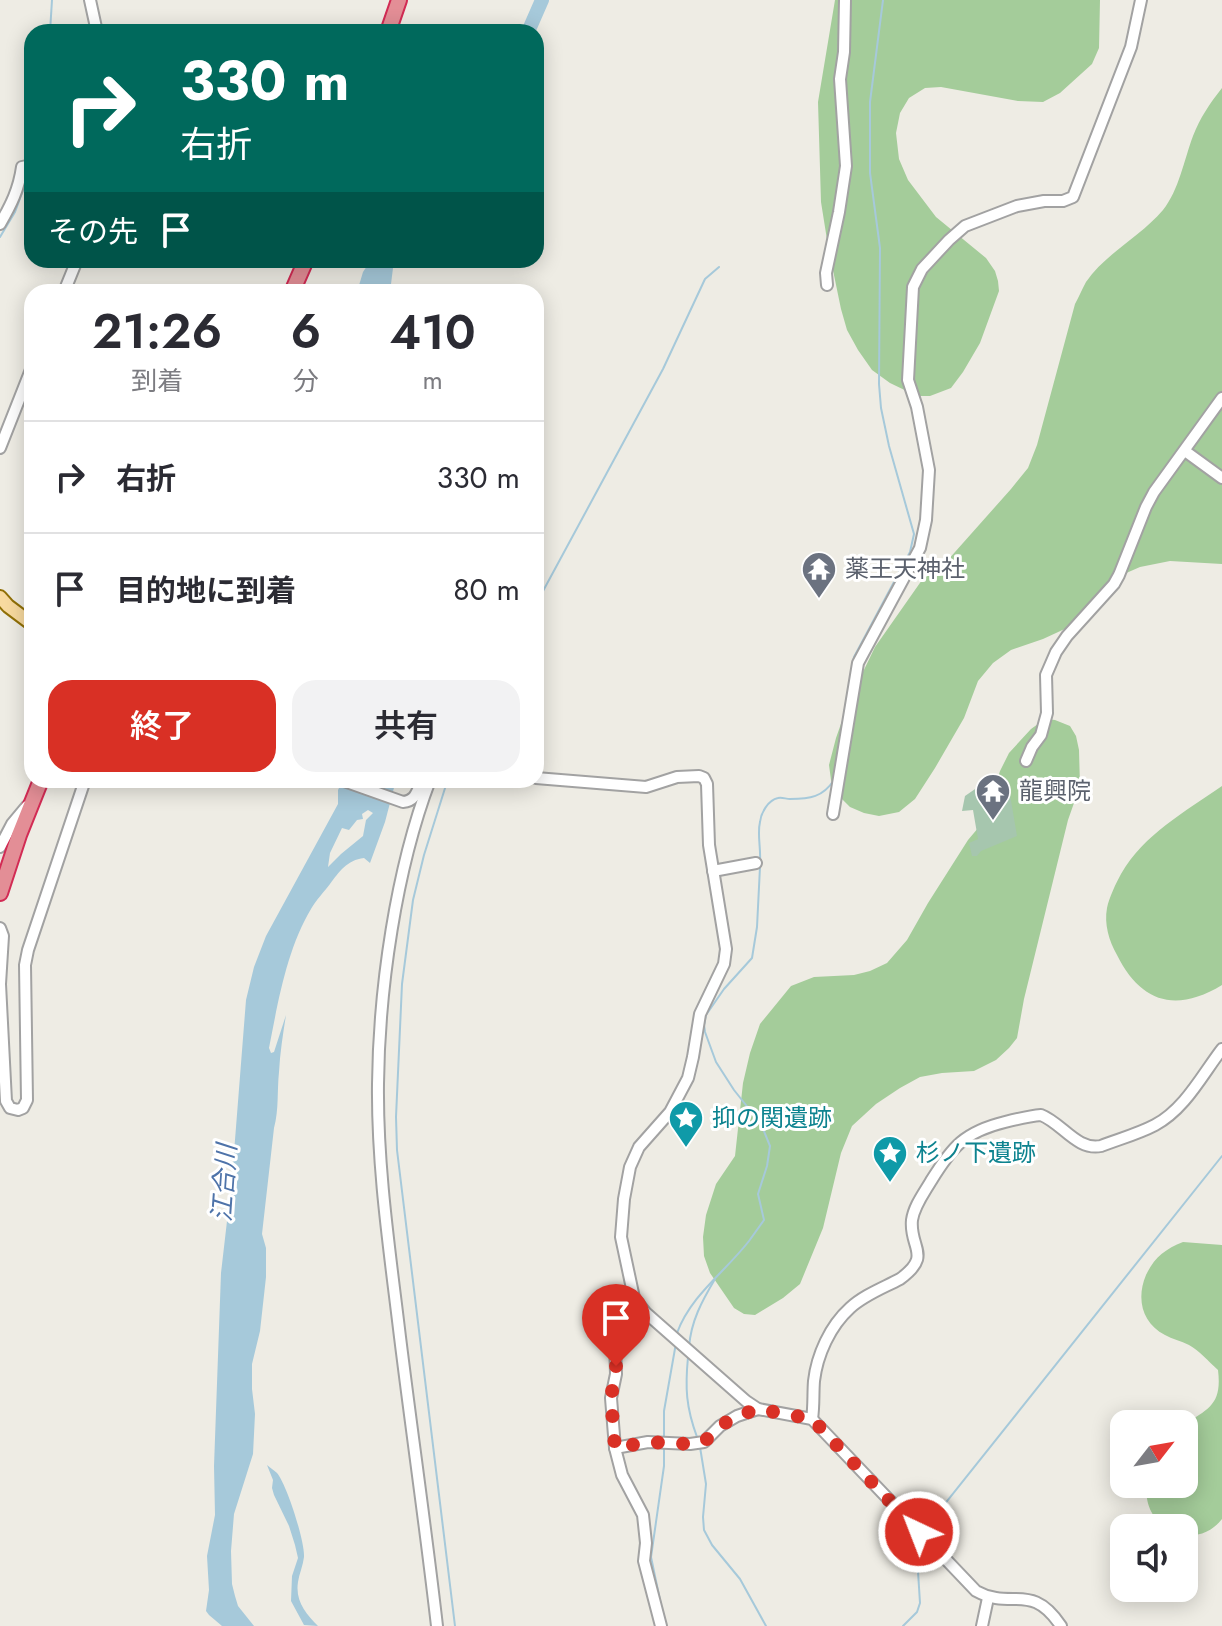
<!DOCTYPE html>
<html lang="ja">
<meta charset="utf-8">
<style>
:root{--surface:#fff;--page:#f2f2f3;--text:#2b2b33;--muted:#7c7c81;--line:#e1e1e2;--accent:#d93025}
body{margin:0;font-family:Jost,"Noto Sans JP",sans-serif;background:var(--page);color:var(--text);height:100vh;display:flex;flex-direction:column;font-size:30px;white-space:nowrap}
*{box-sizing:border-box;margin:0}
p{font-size:26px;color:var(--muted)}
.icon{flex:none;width:44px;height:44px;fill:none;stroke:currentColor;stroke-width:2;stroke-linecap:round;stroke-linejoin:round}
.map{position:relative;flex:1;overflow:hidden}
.drawer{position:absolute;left:24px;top:284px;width:520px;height:504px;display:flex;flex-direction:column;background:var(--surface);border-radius:24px;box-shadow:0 4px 20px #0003}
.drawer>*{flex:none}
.banner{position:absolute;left:24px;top:24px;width:520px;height:244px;border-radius:24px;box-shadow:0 4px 20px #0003;background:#00695c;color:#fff;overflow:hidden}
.needle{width:52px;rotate:59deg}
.tools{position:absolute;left:1110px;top:1410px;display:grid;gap:16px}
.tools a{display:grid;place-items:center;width:88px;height:88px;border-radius:16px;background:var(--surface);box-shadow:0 4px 20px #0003;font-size:40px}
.pin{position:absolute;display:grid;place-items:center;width:68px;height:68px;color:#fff;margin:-82px -34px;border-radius:50% 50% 50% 0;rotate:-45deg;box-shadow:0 0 8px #0007}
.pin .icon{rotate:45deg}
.me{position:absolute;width:88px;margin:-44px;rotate:317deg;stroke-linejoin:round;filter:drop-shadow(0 0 6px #0008)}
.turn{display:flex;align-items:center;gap:28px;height:168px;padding:0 24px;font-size:36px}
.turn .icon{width:104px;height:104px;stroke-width:2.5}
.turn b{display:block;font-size:56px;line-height:68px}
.then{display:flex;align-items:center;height:76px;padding:0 24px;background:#0003;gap:16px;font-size:30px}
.eta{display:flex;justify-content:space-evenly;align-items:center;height:136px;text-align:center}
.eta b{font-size:48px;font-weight:600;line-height:56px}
.button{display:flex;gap:16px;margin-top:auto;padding:16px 24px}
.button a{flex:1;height:92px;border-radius:24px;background:var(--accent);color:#fff;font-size:32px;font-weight:600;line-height:92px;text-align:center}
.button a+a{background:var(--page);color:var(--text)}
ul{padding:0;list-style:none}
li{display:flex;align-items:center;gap:24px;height:112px;padding:0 24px;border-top:2px solid var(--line)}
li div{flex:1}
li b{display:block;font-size:30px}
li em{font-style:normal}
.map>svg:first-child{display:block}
.forest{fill:#a4cc9a}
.cemetery{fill:#a6c6ae}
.water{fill:#a6c9da;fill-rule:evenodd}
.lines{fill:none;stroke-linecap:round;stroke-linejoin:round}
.stream{stroke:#a6c9da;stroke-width:2}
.river{stroke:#a6c9da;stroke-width:14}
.minor-casing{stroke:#a2a2a2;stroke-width:14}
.major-casing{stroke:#917006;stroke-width:16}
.highway-casing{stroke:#d22b54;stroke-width:18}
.minor{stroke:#fff;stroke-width:10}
.major{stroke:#f8da9f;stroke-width:12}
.highway{stroke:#e38e96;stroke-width:14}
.route{stroke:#d93025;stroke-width:14;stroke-dasharray:0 25.2}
.labels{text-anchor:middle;stroke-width:6;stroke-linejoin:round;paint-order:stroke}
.worship-label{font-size:24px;fill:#5b616d;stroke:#fff;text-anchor:start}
.culture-label{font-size:24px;fill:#0d838f;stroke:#fff;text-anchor:start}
.water-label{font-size:26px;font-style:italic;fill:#4e73a9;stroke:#fff}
</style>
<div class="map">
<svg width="1222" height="1626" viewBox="0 0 1222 1626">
<rect width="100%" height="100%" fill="#eeece4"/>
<!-- forest -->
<g class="forest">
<polygon points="835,0 1100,0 1099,48 1092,64 1060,93 1043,102 1018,101 941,87 925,88 909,98 900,113 896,133 899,159 908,180 936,217 986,258 995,271 998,281 999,291 980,343 963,372 951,388 930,396 917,396 890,383 872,370 858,350 847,330 841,309 828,246 821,202 818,102"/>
<path d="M1222,88V564L1170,561L1140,567L1124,574L1087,615L1069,627L1043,639L1011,650L993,663L978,681L964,718L935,768L915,799L899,812L879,816L864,813L850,807L836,793L831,780L829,765L836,738L849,701L875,647L922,580L947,561L1011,489L1028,468L1037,445L1075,304C1079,297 1082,289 1086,282C1106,253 1140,237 1163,210C1179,190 1184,160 1193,136C1200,118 1210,103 1222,88Z"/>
<polygon points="1045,719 1055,720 1070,726 1076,736 1079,750 1080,786 1068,820 1024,999 1017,1038 1009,1048 996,1060 974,1071 942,1073 920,1077 900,1088 876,1104 852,1126 841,1153 823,1228 800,1284 783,1298 755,1315 744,1314 734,1308 710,1273 704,1256 703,1237 706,1215 716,1184 735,1156 743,1083 750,1053 760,1024 791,986 814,977 854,975 870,971 887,963 907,940 928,903 968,840 984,821 1000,771 1009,753 1031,729"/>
<path d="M1222,786V985C1176,1013 1141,1003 1117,955C1109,941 1104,924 1107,908C1109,898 1116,883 1121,874C1144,834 1185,812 1222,786Z"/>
<path d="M1183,1242L1222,1245V1519C1212,1532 1199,1536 1184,1536V1528H1165C1150,1515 1146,1504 1146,1484H1184V1424C1210,1409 1222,1403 1218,1370C1208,1361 1200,1351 1189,1345C1181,1341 1172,1339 1165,1335C1142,1323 1136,1299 1146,1275C1154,1258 1165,1249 1183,1242Z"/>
</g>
<!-- cemetery -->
<polygon class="cemetery" points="993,783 1008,783 1017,836 981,851 977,856 972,856 969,843 978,839 973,810 962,811 965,796 978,787"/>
<!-- water -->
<g class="water">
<polygon points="371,260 394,260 390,292 357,292 363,272"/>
<path d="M343,780H396L385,822L370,863L364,858C347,860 339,872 330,884C324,892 316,900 311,909C287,949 278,1002 269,1048L271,1053L274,1052L286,1015C283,1034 280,1053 279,1072C277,1091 279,1110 274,1128L262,1234L266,1248V1277L260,1331L252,1364V1389L255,1414L253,1454L234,1514L231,1551L232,1584L235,1596L238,1606L254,1626H222L209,1615L206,1611L209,1590L207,1556L215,1515L214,1466L221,1273L232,1178L246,1000L254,967L266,936L338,804V790ZM368,810L373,813L366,820L363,836L341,854L328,867L330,853L342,828L349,830L357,820L363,819L362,814Z"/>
<path d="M267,1465C270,1468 274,1470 277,1473C287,1485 305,1542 304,1557C303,1566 299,1574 298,1582C295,1601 306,1614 318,1626L304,1625L291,1601L292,1576L298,1558L295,1545L289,1526L274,1495L272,1488L273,1480Z"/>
</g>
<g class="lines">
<!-- stream -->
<g class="stream">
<polyline points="50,32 52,0"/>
<polyline points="0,237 15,212 31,169"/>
<polyline points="536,604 663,369 705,279 719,267"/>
<polyline points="844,714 854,657 910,552 914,534 889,446 881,408 879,384 880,248 870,173 870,102 883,0"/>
<polyline points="835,774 841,737"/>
<polyline points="446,785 424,855 413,900 402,984 396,1117 397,1150 455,1626"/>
<path d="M760,861C761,848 757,834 760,822C761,813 768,800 778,798C782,797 786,799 790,799C810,799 823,797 834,780"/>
<path d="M677,1333C691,1295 725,1272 749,1241C754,1234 759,1227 764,1220L758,1194L767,1166L770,1146L761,1124L734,1090L716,1062L705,1032L704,1025L706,1015L724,989L752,958L757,927L760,867"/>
<path d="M689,1347C691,1321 702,1301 715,1279"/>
<path d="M688,1357C685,1388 686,1407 697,1437"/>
<polyline points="664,1439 664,1411 676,1343"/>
<polyline points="700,1447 706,1484 703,1517 704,1530 712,1545 740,1579 766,1626"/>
<polyline points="924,1530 1222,1156"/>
<polyline points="661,1605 651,1557 664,1466 664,1446"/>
<polyline points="903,1626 917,1612 920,1603 916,1540 919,1534"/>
</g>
<!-- river -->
<polyline class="river" points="528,32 542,0"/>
<!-- minor casing -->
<g class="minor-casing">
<g id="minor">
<polyline points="90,0 97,32"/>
<path d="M0,224C11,205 19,189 22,167L32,165"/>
<polyline points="827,285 826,273 839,212 846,166 840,79 844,52 845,0"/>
<polyline points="64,292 77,260"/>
<polyline points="0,448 32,367"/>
<polyline points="1185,451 1222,478"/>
<polyline points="1026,761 1032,747 1041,735 1047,713 1046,675 1056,652 1067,636 1114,584 1119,575 1146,507 1154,492 1222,398"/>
<path d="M536,778L646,787L677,777L699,776L704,778L707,784L709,845L726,949L724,964L700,1014L693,1057L688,1078L670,1112L639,1147L630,1167L624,1199L621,1237L634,1298L646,1313L746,1401L758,1409L812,1419L976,1591C1012,1611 1031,1581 1061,1626"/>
<path d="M341,780L403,802C416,801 417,791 422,780"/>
<path d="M430,780C396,870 379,988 378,1084C377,1168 390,1253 400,1337C412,1434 426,1530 437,1626"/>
<polyline points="833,814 858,663 920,548 926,520 929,470 917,407 908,380 913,287 922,269 949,240 965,226 1017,206 1044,201 1063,201 1073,197 1131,47 1141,0"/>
<polyline points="0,847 12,824 27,806"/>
<polyline points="713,871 756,863"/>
<polyline points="0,928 3,936 0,984 6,1101 10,1108 18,1110 23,1108 27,1100 25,965 28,950 85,780"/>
<polyline points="634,1298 622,1316 616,1329 615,1344 616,1374 611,1398 615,1448 622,1475 643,1515 646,1543 644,1561 661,1626"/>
<path d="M812,1419C814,1406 813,1394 814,1381C817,1355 830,1326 850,1308C864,1295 883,1288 900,1279C933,1255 909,1248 912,1220C914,1206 924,1193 931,1181C952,1147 964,1132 1005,1122C1017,1119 1029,1116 1041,1115C1062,1123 1077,1151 1101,1146C1119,1139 1138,1134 1155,1125C1185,1109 1202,1075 1222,1049"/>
<polyline points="615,1448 648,1442 690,1444 704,1442 720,1426 737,1416 758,1409"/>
<polyline points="982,1626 988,1598"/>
</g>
</g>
<!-- major casing -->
<g class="major-casing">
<polyline id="major" points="0,597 8,606 32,624"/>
</g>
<!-- highway casing -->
<g class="highway-casing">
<g id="highway">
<polyline points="388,32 399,0"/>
<polyline points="292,292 306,260"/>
<polyline points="0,893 19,835 41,780"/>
</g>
</g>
<!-- minor -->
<use href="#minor" class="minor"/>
<!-- major -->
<use href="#major" class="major"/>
<!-- highway -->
<use href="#highway" class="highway"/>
</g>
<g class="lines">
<!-- route -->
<polyline class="route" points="616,1366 611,1398 615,1448 648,1442 690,1444 704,1442 720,1426 737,1416 758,1409 812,1419 919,1532"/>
</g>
<!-- icons -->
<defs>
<g id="temple-pin" transform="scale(1.8)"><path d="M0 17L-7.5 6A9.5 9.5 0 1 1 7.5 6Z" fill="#6b7280" stroke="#fff"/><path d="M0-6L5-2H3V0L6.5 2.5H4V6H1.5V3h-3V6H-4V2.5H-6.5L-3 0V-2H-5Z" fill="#fff"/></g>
<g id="sight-pin" transform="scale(1.8)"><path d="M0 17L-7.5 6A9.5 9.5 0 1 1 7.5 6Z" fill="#0f9aa8" stroke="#fff"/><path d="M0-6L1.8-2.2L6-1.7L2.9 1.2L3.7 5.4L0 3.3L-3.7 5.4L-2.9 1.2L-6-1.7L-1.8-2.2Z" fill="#fff"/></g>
</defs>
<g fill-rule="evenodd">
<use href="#temple-pin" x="819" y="569"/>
<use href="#temple-pin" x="993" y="791"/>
<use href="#sight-pin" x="686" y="1118"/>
<use href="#sight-pin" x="890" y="1153"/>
</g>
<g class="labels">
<!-- worship labels -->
<g class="worship-label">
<text x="845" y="577">薬王天神社</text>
<text x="1019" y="799">龍興院</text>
</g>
<!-- culture labels -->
<g class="culture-label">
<text x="712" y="1126">抑の関遺跡</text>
<text x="916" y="1161">杉ノ下遺跡</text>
</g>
<!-- water labels -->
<g class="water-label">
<text transform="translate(224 1183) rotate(-86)" y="9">江合川</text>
</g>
</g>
</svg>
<div class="tools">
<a><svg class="needle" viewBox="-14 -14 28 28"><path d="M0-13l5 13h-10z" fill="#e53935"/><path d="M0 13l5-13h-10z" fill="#7c7c81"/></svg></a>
<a><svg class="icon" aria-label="sound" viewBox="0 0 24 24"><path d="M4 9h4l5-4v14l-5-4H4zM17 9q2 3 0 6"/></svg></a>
</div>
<div class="pin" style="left:616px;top:1366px;background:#d93025"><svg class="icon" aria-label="arrive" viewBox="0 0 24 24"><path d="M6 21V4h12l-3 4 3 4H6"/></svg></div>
<svg class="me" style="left:919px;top:1532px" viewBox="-20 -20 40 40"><circle r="17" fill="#d93025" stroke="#fff" stroke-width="3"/><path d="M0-11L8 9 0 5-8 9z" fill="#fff"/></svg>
<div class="banner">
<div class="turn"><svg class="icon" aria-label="right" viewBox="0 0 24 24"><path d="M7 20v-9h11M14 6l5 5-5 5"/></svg><div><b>330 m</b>右折</div></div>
<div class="then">その先<svg class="icon" aria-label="arrive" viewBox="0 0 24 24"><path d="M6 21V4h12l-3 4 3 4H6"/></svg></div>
</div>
<section class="drawer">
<div class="eta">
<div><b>21:26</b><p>到着</p></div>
<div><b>6</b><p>分</p></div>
<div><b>410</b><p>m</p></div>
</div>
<ul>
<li><svg class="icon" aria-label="right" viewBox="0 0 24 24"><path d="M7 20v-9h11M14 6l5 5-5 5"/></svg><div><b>右折</b></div><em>330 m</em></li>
<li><svg class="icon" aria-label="arrive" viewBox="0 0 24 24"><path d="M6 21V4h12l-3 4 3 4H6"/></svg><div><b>目的地に到着</b></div><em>80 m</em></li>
</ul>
<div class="button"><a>終了</a><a>共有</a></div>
</section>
</div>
